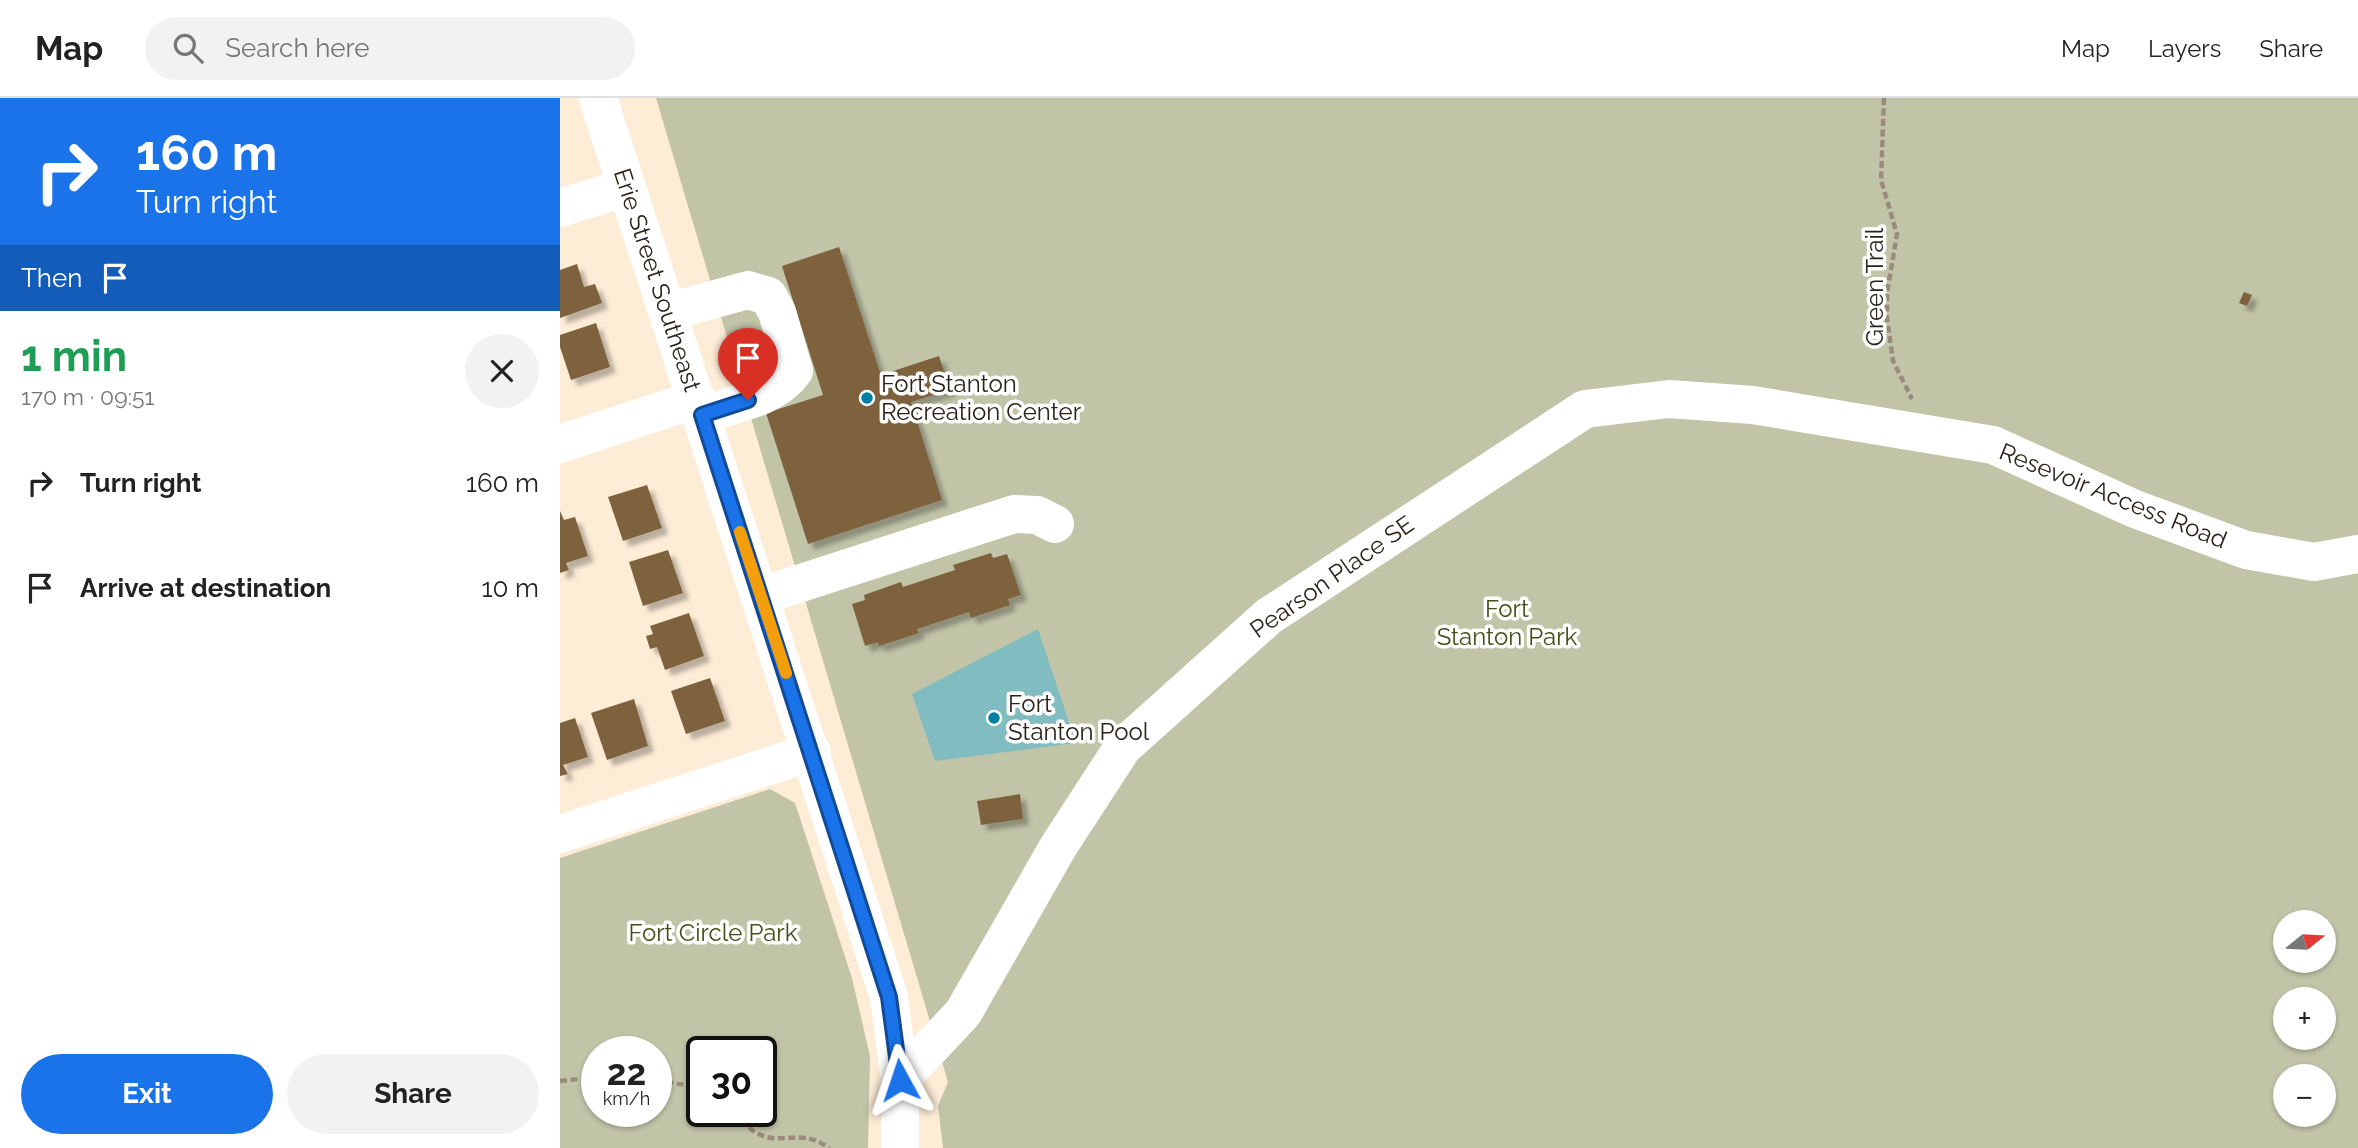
<!DOCTYPE html>
<meta charset="utf-8">
<style>
:root{--surface:#fff;--page:#f2f2f2;--text:#222;--muted:#767676;--line:#e0e0e0;--accent:#1a73e8}
body{margin:0;font-family:Raleway,sans-serif;background:var(--page);color:var(--text);height:100vh;display:flex;flex-direction:column;font-size:26px;white-space:nowrap}
*{box-sizing:border-box;margin:0}
p{font-size:23px;color:var(--muted)}
.icon{flex:none;width:38px;height:38px;fill:none;stroke:currentColor;stroke-width:2;stroke-linecap:round;stroke-linejoin:round}
.map{position:relative;flex:1;overflow:hidden}
.drawer{display:flex;flex-direction:column;background:var(--surface);width:560px}
.drawer>*{flex:none}
.banner{background:#1a73e8;color:#fff;overflow:hidden}
.needle{width:46px;rotate:72deg}
.tools{position:absolute;left:1713px;top:812px;display:grid;gap:14px}
.tools a{display:grid;place-items:center;width:63px;height:63px;border-radius:50%;background:var(--surface);box-shadow:0 2px 5px #0004;font-size:35px}
.speed{position:absolute;left:21px;top:938px;display:flex;gap:14px;font-size:35px;font-weight:700;text-align:center}
.speed>*{display:grid;place-content:center;width:91px;height:91px;border-radius:50%;background:var(--surface);box-shadow:0 2px 5px #0004;line-height:1}
.speed small{font-size:18px;font-weight:400}
.speed .limit{border:4px solid #111;border-radius:10px;background:#fff;color:#111}
.pin{position:absolute;display:grid;place-items:center;width:60px;height:60px;color:#fff;margin:-72px -30px;border-radius:50% 50% 50% 0;rotate:-45deg;box-shadow:0 0 7px #0007}
.pin .icon{rotate:45deg}
.me{position:absolute;width:77px;margin:-38px;rotate:355deg;stroke-linejoin:round;filter:drop-shadow(0 0 5px #0008)}
.turn{display:flex;align-items:center;gap:24px;height:147px;padding:0 21px;font-size:32px}
.turn .icon{width:91px;height:91px;stroke-width:2.5}
.turn b{display:block;font-size:49px;line-height:60px}
.then{display:flex;align-items:center;height:66px;padding:0 21px;background:#0003;gap:14px;font-size:26px}
.round{display:grid;place-items:center;flex:none;width:74px;height:74px;border-radius:37px;background:var(--page)}
.overview{display:flex;align-items:center;justify-content:space-between;height:119px;padding:0 21px}
h1{font-size:42px;font-weight:700;line-height:52px;color:#1e9e55}
.button{display:flex;gap:14px;margin-top:auto;padding:14px 21px}
.button a{flex:1;height:80px;border-radius:42px;background:var(--accent);color:#fff;font-size:28px;font-weight:700;line-height:80px;text-align:center}
.button a+a{background:var(--page);color:var(--text)}
ul{padding:0;list-style:none}
li{display:flex;align-items:center;gap:21px;height:105px;padding:0 21px}
li div{flex:1}
li b{display:block;font-size:26px}
li em{font-style:normal}
header{display:flex;align-items:center;gap:42px;box-sizing:border-box;height:98px;padding:0 35px;background:var(--surface);border-bottom:2px solid var(--line)}
header strong{font-size:33px}
nav{display:flex;gap:38px;margin-inline-start:auto;font-size:24px}
.search{width:490px;height:63px;background:var(--page);display:flex;align-items:center;gap:18px;box-sizing:border-box;padding:0 24px;border-radius:38px;color:var(--muted);font-size:26px}
main{display:flex;flex:1;min-height:0}
.map>svg:first-child{display:block}
.green{fill:#c2c4a8;fill-rule:evenodd}
.water{fill:#81bdc0}
.building{fill:#7d623e;filter:url(#shadow)}
.lines{fill:none;stroke-linecap:round;stroke-linejoin:round}
.path{stroke:#998c7c;stroke-width:4.5;stroke-dasharray:7 3.5;stroke-linecap:butt}
.minor{stroke:#fff;stroke-width:38}
.route-casing{stroke:#114b97;stroke-width:18}
.route{stroke:#1a73e8;stroke-width:12}
.slow{stroke:#f59e0b;stroke-width:12}
.poi-dot{fill:#0080a5;stroke:#fff;stroke-width:2.5}
.labels{text-anchor:middle;stroke-width:7;stroke-linejoin:round;paint-order:stroke}
.street-label{font-size:24px;fill:#2b2319;stroke:#fff}
.poi-label{font-size:24px;fill:#2b2319;stroke:#fff;text-anchor:start}
.park-label{font-size:24px;fill:#4a4c16;stroke:#fff}
</style>
<header>
<strong>Map</strong>
<div class="search"><svg class="icon" aria-label="search" viewBox="0 0 24 24"><circle cx="10" cy="10" r="6"/><path d="M15 15l6 6"/></svg>Search here</div>
<nav><a>Map</a><a>Layers</a><a>Share</a></nav>
</header>
<main>
<section class="drawer">
<div class="banner">
<div class="turn"><svg class="icon" aria-label="right" viewBox="0 0 24 24"><path d="M7 20v-9h11M14 6l5 5-5 5"/></svg><div><b>160 m</b>Turn right</div></div>
<div class="then">Then<svg class="icon" aria-label="arrive" viewBox="0 0 24 24"><path d="M6 21V4h12l-3 4 3 4H6"/></svg></div>
</div>
<div class="overview"><div><h1>1 min</h1><p>170 m · 09:51</p></div><a class="round"><svg class="icon" aria-label="close" viewBox="0 0 24 24"><path d="M6 6l12 12M18 6L6 18"/></svg></a></div>
<ul>
<li><svg class="icon" aria-label="right" viewBox="0 0 24 24"><path d="M7 20v-9h11M14 6l5 5-5 5"/></svg><div><b>Turn right</b></div><em>160 m</em></li>
<li><svg class="icon" aria-label="arrive" viewBox="0 0 24 24"><path d="M6 21V4h12l-3 4 3 4H6"/></svg><div><b>Arrive at destination</b></div><em>10 m</em></li>
</ul>
<div class="button"><a>Exit</a><a>Share</a></div>
</section>
<div class="map">
<svg width="1798" height="1050" viewBox="0 0 1798 1050">
<defs>
<filter id="shadow"><feDropShadow dx="6" dy="6" stdDeviation="2" flood-color="#0004"/></filter>
</defs>
<rect width="100%" height="100%" fill="#fdecd6"/>
<!-- green -->
<g class="green">
<path d="M96,0H1798V1050H383L378,1008L388,984ZM1726,824H1764V863H1726ZM1726,901H1764V940H1726ZM1726,978H1764V1017H1726Z"/>
<path d="M210,691L235,705L292,880L310,958L308,1050H0V760ZM37,954H96V1013H37ZM142,954H201V1013H142Z"/>
</g>
<!-- water -->
<polygon class="water" points="478,531 516,645 375,663 352,596"/>
<!-- building -->
<g class="building">
<polygon points="279,149 321,277 379,258 390,292 351,304 382,402 248,446 206,315 263,297 222,168"/>
<polygon points="17,166 24,189 35,186 42,205 0,220 0,172"/>
<polygon points="1684,194 1692,197 1687,208 1679,205"/>
<polygon points="36,225 50,269 11,282 0,249 0,237"/>
<polygon points="87,387 102,430 63,443 48,399"/>
<polygon points="0,413 4,422 15,419 28,458 6,465 9,472 0,475"/>
<polygon points="108,452 123,495 83,508 69,464"/>
<polygon points="431,455 433,460 447,456 461,497 448,501 450,507 411,520 409,514 357,531 359,535 319,548 318,544 305,548 292,506 305,502 304,497 341,484 343,489 395,472 393,467"/>
<polygon points="129,515 144,558 105,572 97,549 90,551 86,538 93,536 90,528"/>
<polygon points="150,580 165,623 126,636 111,593"/>
<polygon points="74,601 88,648 47,662 31,615"/>
<polygon points="15,620 28,659 3,667 8,676 0,678 0,625"/>
<polygon points="460,696 463,721 421,727 417,703"/>
</g>
<g class="lines">
<!-- path -->
<g class="path">
<polyline points="1324,0 1321,82 1337,136 1327,195 1327,220 1333,263 1352,301"/>
<polyline points="96,982 142,990"/>
<polyline points="0,983 37,979"/>
<path d="M176,1013C181,1020 188,1030 195,1034C221,1050 239,1028 269,1050"/>
</g>
<!-- minor -->
<g class="minor">
<polyline points="38,0 329,899 340,982 340,1050"/>
<polyline points="0,110 67,89"/>
<path d="M108,214L188,192L208,198L217,214L234,273C214,301 173,306 142,317"/>
<polyline points="0,346 137,301"/>
<polyline points="201,498 454,416 477,417 495,426"/>
<polyline points="0,736 252,654"/>
<polyline points="340,982 403,915 498,749 563,649 709,518 1025,311 1109,301 1193,307 1433,347 1575,411 1686,452 1754,464 1798,456"/>
</g>
</g>
<g class="lines">
<!-- route casing -->
<g class="route-casing">
<polyline id="route" points="188,302 142,317 329,899 340,982"/>
</g>
<!-- route -->
<use href="#route" class="route"/>
<!-- slow -->
<polyline class="slow" points="180,434 226,575"/>
</g>
<!-- markers -->
<g class="poi-dot">
<circle cx="307" cy="300" r="7"/>
<circle cx="434" cy="620" r="7"/>
</g>
<g class="labels">
<!-- street labels -->
<g class="street-label">
<text transform="translate(97 182) rotate(72)" y="8">Erie Street Southeast</text>
<text transform="translate(1315 189) rotate(-90)" y="8">Green Trail</text>
<text transform="translate(1553 398) rotate(22)" y="8">Resevoir Access Road</text>
<text transform="translate(772 479) rotate(-35)" y="8">Pearson Place SE</text>
</g>
<!-- poi labels -->
<g class="poi-label">
<text x="321" y="294">Fort Stanton<tspan x="321" dy="28">Recreation Center</tspan></text>
<text x="448" y="614">Fort<tspan x="448" dy="28">Stanton Pool</tspan></text>
</g>
<!-- park labels -->
<g class="park-label">
<text x="947" y="519">Fort<tspan x="947" dy="28">Stanton Park</tspan></text>
<text x="153" y="843">Fort Circle Park</text>
</g>
</g>
</svg>
<div class="tools">
<a><svg class="needle" viewBox="-14 -14 28 28"><path d="M0-13l5 13h-10z" fill="#e53935"/><path d="M0 13l5-13h-10z" fill="#767676"/></svg></a>
<a>+</a>
<a>−</a>
</div>
<div class="speed"><div>22<small>km/h</small></div><div class="limit">30</div></div>
<div class="pin" style="left:188px;top:302px;background:#d93025"><svg class="icon" aria-label="arrive" viewBox="0 0 24 24"><path d="M6 21V4h12l-3 4 3 4H6"/></svg></div>
<svg class="me" style="left:340px;top:982px" viewBox="-20 -20 40 40"><path d="M0-17L14 15 0 8-14 15z" fill="#1a73e8" stroke="#fff" stroke-width="4"/></svg>
</div>
</main>
